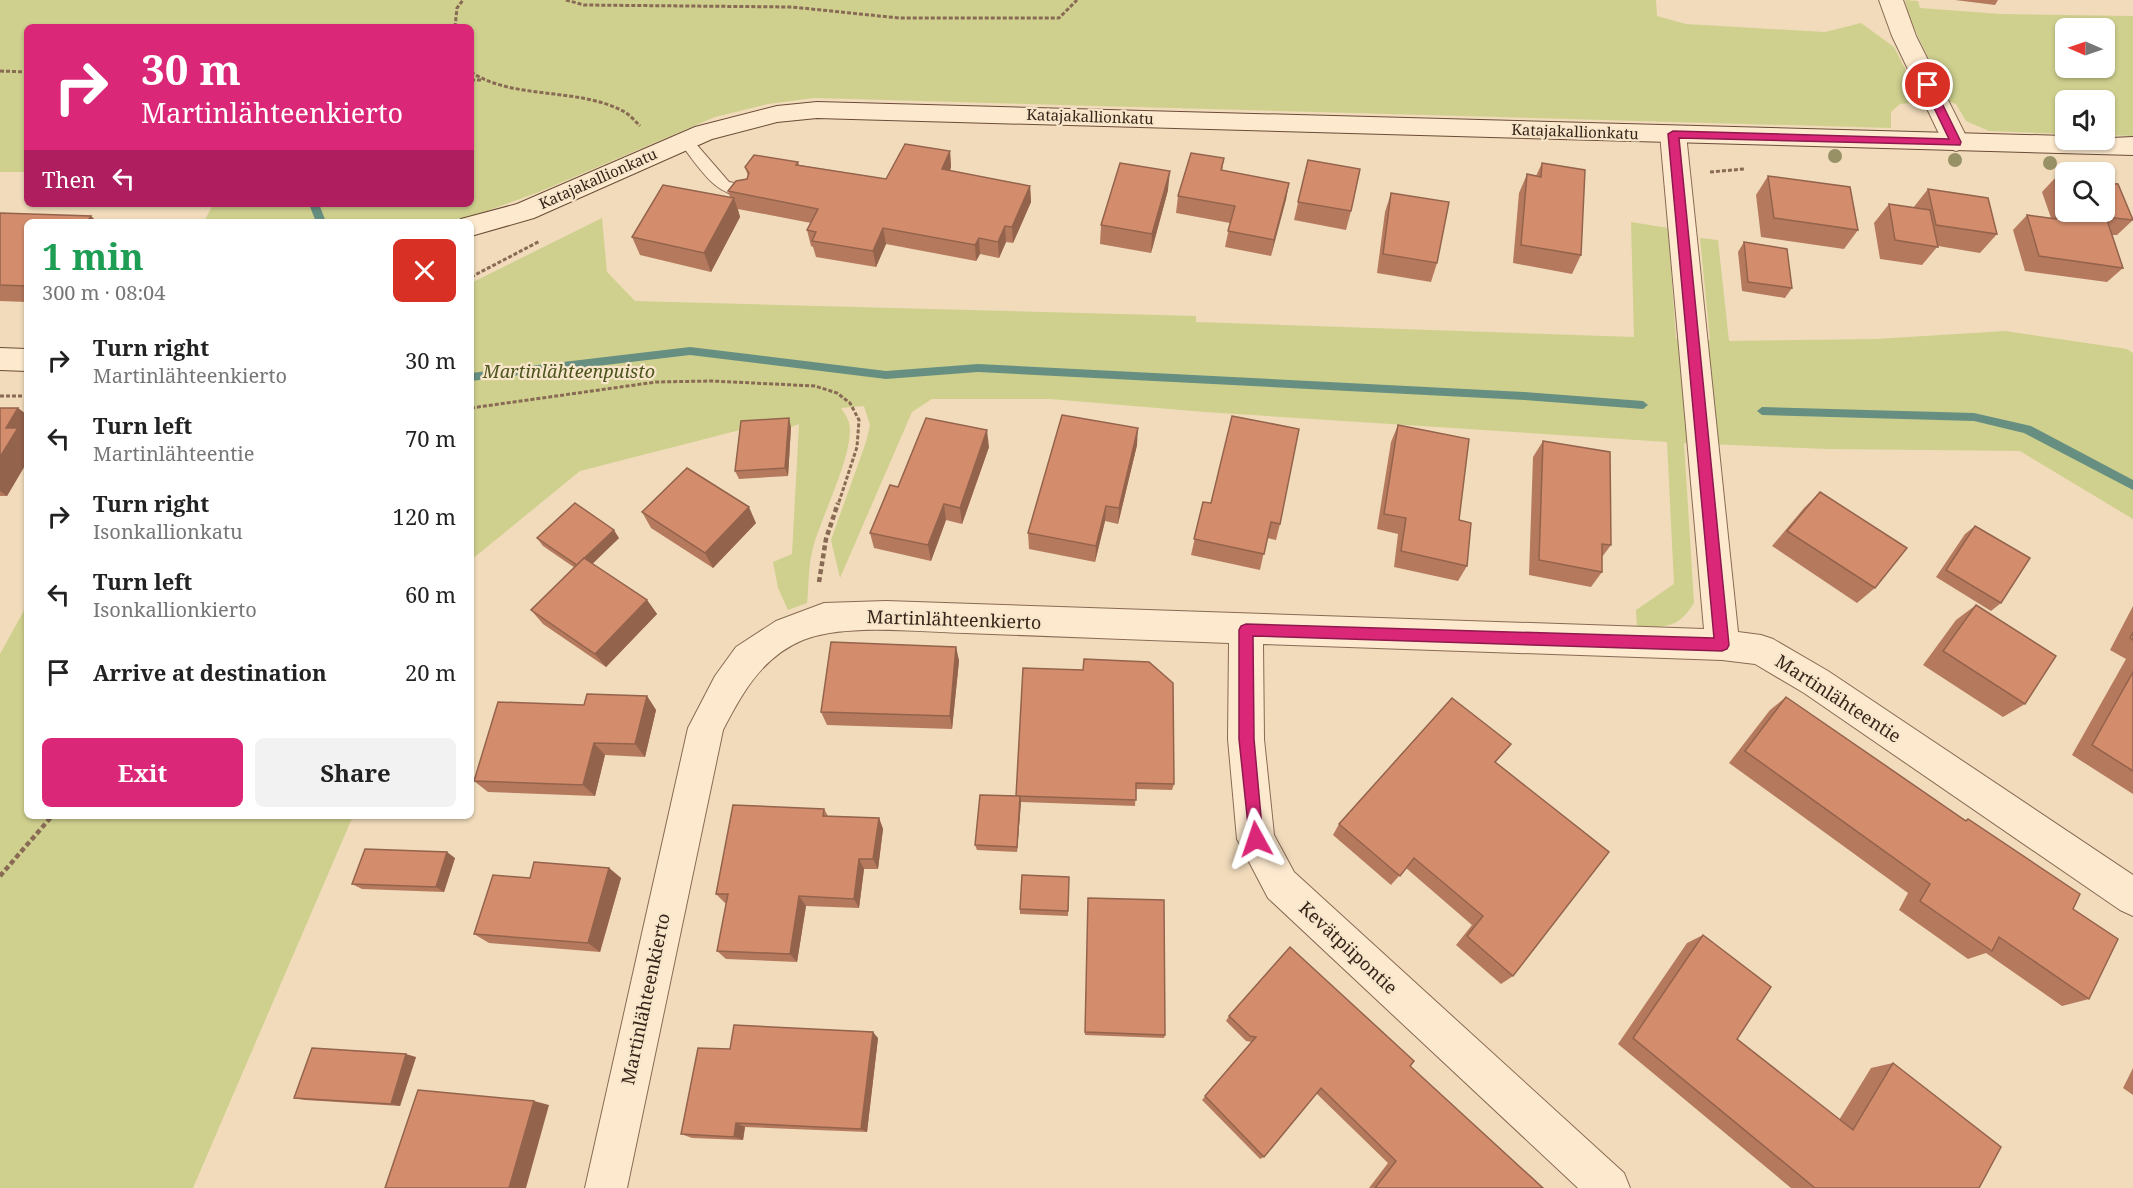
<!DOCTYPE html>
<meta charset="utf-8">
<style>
:root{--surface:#fff;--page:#f2f2f2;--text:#222;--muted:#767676;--accent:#db2777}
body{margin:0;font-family:"Noto Serif",serif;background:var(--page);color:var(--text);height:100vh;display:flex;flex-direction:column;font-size:22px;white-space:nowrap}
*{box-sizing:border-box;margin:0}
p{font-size:20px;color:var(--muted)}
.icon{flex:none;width:33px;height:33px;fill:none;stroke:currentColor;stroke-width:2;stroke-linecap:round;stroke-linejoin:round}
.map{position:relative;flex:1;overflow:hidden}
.sheet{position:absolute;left:24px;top:219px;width:450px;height:600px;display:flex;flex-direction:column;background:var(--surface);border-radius:9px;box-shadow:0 2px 4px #0004}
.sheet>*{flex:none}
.banner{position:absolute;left:24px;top:24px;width:450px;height:183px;border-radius:9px;box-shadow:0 2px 4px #0004;background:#db2777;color:#fff;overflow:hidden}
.needle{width:39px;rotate:272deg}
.tools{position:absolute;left:2055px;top:18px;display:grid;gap:12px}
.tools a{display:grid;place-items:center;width:60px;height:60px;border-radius:9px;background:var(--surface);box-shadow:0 2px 4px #0004;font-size:30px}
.pin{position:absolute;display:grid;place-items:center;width:51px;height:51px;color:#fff;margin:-26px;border:3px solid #fff;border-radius:50%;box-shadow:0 2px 6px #0007}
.me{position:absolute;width:66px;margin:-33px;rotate:355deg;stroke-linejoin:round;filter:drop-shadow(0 0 4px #0008)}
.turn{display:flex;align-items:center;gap:21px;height:126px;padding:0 18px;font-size:27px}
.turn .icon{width:78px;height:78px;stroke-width:2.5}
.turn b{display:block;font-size:42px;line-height:51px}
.then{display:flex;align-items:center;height:57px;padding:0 18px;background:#0003;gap:12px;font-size:22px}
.round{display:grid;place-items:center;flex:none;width:63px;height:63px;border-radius:9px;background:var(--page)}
.summary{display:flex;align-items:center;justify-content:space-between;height:102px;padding:0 18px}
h1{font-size:36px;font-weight:700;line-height:45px;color:#1e9e55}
.action{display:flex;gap:12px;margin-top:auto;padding:12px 18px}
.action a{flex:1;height:69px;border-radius:9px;background:var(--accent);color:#fff;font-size:24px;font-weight:700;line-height:69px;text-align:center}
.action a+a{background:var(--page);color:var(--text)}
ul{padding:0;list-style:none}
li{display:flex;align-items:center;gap:18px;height:78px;padding:0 18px}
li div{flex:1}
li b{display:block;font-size:22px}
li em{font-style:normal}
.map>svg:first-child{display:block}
.green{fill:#cfd08e;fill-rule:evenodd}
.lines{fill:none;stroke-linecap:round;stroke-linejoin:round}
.stream{fill:#678f81;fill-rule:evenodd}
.lane-casing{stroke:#896a54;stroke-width:2}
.street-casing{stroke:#896a54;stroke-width:2}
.secondary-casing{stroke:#6b4c37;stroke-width:2}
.path-far1{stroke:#896a54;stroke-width:3;stroke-dasharray:4 2;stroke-linecap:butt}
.path{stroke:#896a54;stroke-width:4.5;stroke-dasharray:5 3;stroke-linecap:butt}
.lane{fill:#fce9ce;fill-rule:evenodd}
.street{fill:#fce9ce;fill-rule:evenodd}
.secondary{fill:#fce9ce;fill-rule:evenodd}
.tree{fill:#979165}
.wall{fill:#b5795e}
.shaded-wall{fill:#94634c}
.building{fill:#d38d6d;stroke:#94634c;stroke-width:1.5}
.route{fill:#db2777;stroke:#8e194d;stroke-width:1.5}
.labels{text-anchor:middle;stroke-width:4.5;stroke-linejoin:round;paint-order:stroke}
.far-street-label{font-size:15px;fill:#37251a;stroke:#f8e6cb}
.park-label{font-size:18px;font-style:italic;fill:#4d551f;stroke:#f8e6cb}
.street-label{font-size:18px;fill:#37251a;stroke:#f8e6cb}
</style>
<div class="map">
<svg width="2133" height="1188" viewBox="0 0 2133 1188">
<rect width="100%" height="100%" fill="#f1dbbb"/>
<!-- green -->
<g class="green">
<polygon points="0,0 1656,0 1657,16 1686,24 1825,32 1861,23 1894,47 1922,102 1900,104 1891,112 1891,128 814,98 768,104 715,117 539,192 457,222 204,222 213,204 471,204 471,27 27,27 27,172 0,172"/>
<path d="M1905,0L1918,1L1920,8L2001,14L2133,16V136L2105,135L2104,100H2066L2065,134L1989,131L1966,121L1956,104L1950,102L1910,20ZM2066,28H2104V68H2066Z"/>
<path d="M602,218L607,272L635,301L1196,316V322L1634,337L1631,222L1668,228L1676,339L1710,340L1700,238L1718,240L1729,341L1876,339L2005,331L2127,349L2133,353V519L2020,451L1828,449L1684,443L1694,603C1678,629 1665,627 1637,627L1636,610L1674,584L1667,442L1205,412L1050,399H932L912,412L840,578L831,540L866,442L870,425L864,406L841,408C843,412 847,416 848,420C859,446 818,522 812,552C808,568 809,586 807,603L788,610L778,588L773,562L792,554L799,424L791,427L744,429L580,471L471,560V283Z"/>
<polygon points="27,605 27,816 353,816 193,1188 0,1188 0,654"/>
</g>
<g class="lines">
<!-- stream -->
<g class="stream">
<polygon points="309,204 319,204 326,222 316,222"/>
<polygon points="690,347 886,371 978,364 1524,392 1643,401 1648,405 1643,409 1524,400 978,372 886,379 690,355 471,381 471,373"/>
<polygon points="1762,407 1974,413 2031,426 2133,480 2133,490 2024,433 1974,421 1762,415 1757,411"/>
</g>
<!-- lane casing -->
<g class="lane-casing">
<path id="lane" d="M685,135L690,137L729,182L750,186L752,190L750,194C718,203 697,164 680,143L678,140L680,137Z"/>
</g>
<!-- street casing -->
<g class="street-casing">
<g id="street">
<polygon points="1879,0 1903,0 1916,36 1969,142 1965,148 1956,151 1947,148 1943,142 1892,36"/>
<path d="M1673,126L1682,128L1686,134L1738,632L1761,635L1773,639L1828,671L2133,875V916L2120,910L1804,693L1755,664L1722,660L1263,644L1264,739L1274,835L1294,872L1624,1173L1630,1188H1578L1268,898L1237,839L1228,739L1229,643C1141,640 1053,636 965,633C918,632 846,623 803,640C762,657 742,693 723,730L627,1188H585L688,728L715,676L736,647L776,621L824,603L886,601L1704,629L1660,134L1664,128Z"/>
</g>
</g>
<!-- secondary casing -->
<g class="secondary-casing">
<g id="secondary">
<polygon points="817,102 2066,136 2066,140 2133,137 2133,155 817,118 777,122 712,139 534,218 471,236 471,222 460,222 461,219 517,204 695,127 777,106"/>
<polygon points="0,348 27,349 27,371 0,370"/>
</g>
</g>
<!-- path-far1 -->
<g class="path-far1">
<polyline points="566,0 584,5 792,7 899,18 1059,18 1077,0"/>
<polyline points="455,27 457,8 463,0"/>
<polyline points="0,71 27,72"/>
<path d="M471,72C513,100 577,87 623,111C629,114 635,121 640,126"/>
<polyline points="471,80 482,80"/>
<polyline points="1710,172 1744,169"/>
<polyline points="471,277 540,241"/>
<polyline points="0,396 27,396"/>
<polyline points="471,408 656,382 712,381 815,386 837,393 850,403 859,420 857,447 838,505"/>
</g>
<!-- path -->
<g class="path">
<polyline points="819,582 826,539 838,503"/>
<polyline points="0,876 52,816"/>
</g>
<!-- lane -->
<use href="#lane" class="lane"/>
<!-- street -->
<use href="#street" class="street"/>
<!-- secondary -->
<use href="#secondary" class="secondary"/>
</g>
<!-- trees -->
<g class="tree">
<circle cx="1835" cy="156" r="7"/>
<circle cx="1955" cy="160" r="7"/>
<circle cx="2050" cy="163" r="7"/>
</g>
<!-- wall -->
<g class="wall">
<polygon points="1955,0 1998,0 1995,5"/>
<polygon points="950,151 951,167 950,171 1030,186 1031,202 1013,243 1006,242 999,258 980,254 976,261 886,244 876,267 816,257 813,247 811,246 807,230 811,223 738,209 740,217 711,272 640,255 632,237 730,197 728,191 747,179 748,176 745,167 798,162 799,165 886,179"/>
<polygon points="1224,158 1222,171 1289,183 1271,256 1225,247 1230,223 1176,213 1178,196"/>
<polygon points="1308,160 1351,211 1346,230 1294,220"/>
<polygon points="1542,163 1581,255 1572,274 1513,263 1519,193 1527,174 1536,176"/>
<polygon points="1768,176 1858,230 1844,249 1761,237 1756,195"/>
<polygon points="2056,177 2066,178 2066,212 2104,212 2133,220 2117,235 2112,235 2123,268 2107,282 2025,271 2013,230 2027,215 2051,218 2042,192"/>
<polygon points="1928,189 1997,234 1980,253 1938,246 1922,265 1880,259 1874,223 1889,204 1913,208"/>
<polygon points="1168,190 1151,253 1100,244 1101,225"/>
<polygon points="1391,193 1437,263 1431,282 1377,273 1385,212"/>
<polygon points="0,213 91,216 97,222 27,222 27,302 0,301"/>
<polygon points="1744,242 1792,288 1785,298 1742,291 1738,252"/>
<polygon points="0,408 18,408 27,415 27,462 7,496 0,496"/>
<polygon points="1398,425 1459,520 1467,566 1458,581 1394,567 1398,534 1377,529 1391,442"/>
<polygon points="791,427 788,476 739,479 735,471"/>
<polygon points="1543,441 1611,545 1602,557 1602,572 1591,587 1529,575 1533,457"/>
<polygon points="1137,445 1118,524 1105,521 1095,562 1029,549 1028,533"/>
<polygon points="989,447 962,524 946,520 931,561 874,548 870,533 898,487"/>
<polygon points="1820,492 1875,588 1857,603 1772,546 1804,508"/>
<polygon points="1203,502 1280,524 1276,540 1267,538 1260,570 1191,555"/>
<polygon points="642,512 756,523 713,568 651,528"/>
<polygon points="1975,526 2001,603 1991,611 1936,577 1965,534"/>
<polygon points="537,538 619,538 592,564 647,600 657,614 606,667 543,624 531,610 575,568 543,546"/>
<polygon points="1976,605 2025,704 2003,717 1923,665 1956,620"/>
<polygon points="2133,606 2133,794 2072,755 2126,659 2110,650"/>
<polygon points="956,647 959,661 952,729 827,725 821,712"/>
<polygon points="1023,668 1174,784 1172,790 1136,789 1135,806 1021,802 1017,852 977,850 975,845 1016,796"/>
<polygon points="647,696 656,710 645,757 605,755 595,796 488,792 474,781"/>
<polygon points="1786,697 1965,820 1968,819 2073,909 2089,999 2062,1006 1986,953 1968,959 1899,910 1908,893 1729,763 1770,710"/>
<polygon points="1495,762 1513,976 1501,984 1456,945 1472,925 1406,868 1391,885 1333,835 1339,824"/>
<polygon points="824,809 828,816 879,818 883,829 878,869 864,869 859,908 806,906 797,962 726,959 717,951 727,903 725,903 716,894"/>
<polygon points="455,858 444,892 362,889 352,884"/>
<polygon points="609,868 621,878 600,952 489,943 474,934 530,878"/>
<polygon points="1069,877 1068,916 1020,914 1020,909"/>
<polygon points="1088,898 1165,1035 1164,1038 1085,1035"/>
<polygon points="1703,935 1737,1039 1839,1120 1871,1068 1893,1063 1979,1188 1791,1188 1618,1044 1687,943"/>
<polygon points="1229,1016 1410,1066 1543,1188 1369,1188 1388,1163 1316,1093 1264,1157 1260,1159 1202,1100 1252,1042 1246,1041 1226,1021"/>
<polygon points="878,1038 867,1132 745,1127 743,1140 692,1138 681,1134 730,1049"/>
<polygon points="416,1057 400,1106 305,1100 294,1098"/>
<polygon points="2133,1068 2133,1095 2123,1088"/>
</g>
<!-- shaded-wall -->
<g class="shaded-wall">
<polygon points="950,151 951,167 944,186 942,169"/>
<polygon points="1170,171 1168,190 1151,253 1152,234"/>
<polygon points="1289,183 1286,200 1271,256 1274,240"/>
<polygon points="1030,186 1031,202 1013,243 1012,227"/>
<polygon points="734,198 740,217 711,272 704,253"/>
<polygon points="91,216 97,222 87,222"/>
<polygon points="1005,226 1006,242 999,258 998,242"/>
<polygon points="883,228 886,244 876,267 873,251"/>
<polygon points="979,238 980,254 976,261 975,245"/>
<polygon points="18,408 27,415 27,462 7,496 0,491 0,457 6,428"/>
<polygon points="789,418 791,427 788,476 785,468"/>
<polygon points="1138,428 1137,445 1118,524 1119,508"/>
<polygon points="987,430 989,447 962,524 960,508"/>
<polygon points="944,504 946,520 931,561 928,545"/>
<polygon points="1106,506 1105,521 1095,562 1096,546"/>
<polygon points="749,507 756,523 713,568 705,553"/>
<polygon points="614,530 619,538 583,573 577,565"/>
<polygon points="647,600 657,614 606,667 595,654"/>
<polygon points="956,647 959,661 952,729 950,716"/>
<polygon points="647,696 656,710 645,757 635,744"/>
<polygon points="594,743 605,755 595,796 583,785"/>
<polygon points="1020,796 1021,802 1017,852 1017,847"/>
<polygon points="879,818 883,829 878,869 873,859"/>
<polygon points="447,852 455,858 444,892 436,887"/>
<polygon points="859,859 864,869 859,908 854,899"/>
<polygon points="609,868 621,878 600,952 588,943"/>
<polygon points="799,896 806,906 797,962 790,954"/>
<polygon points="873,1032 878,1038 867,1132 861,1129"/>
<polygon points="406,1054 416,1057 400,1106 391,1104"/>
<polygon points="534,1101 549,1105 526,1188 509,1188"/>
<polygon points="736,1123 745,1127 743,1140 734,1137"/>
</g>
<!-- building -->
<g class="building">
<polygon points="905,144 950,151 942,169 1030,186 1012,227 1005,226 998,242 979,238 975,245 883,228 873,251 812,241 816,232 807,230 818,209 728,191 736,181 747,179 749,173 745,167 754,155 798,162 796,165 886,179"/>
<polygon points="1191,153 1224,158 1221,170 1289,183 1274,240 1228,231 1235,206 1178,196"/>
<polygon points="1308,160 1360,169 1351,211 1298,202"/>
<polygon points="1120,163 1170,171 1152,234 1101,225"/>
<polygon points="1542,163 1585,170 1581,255 1521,245 1527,174 1541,177"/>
<polygon points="1768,176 1850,187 1858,230 1774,218"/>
<polygon points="2056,177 2066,178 2066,203"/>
<polygon points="2104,183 2118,184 2133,220 2106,217 2123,268 2039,256 2027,215 2072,221 2069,212 2104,212"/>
<polygon points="663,185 734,198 704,253 632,237"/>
<polygon points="1928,189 1988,198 1997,234 1936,225"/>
<polygon points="1391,193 1449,202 1437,263 1383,254"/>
<polygon points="1889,204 1930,210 1938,247 1895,240"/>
<polygon points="0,213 91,216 87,222 27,222 27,286 0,285"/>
<polygon points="1744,242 1787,249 1792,288 1748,282"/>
<polygon points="0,408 18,408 6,428 18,428 0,457"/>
<polygon points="1062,415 1138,428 1119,508 1106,506 1096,546 1028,533"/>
<polygon points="1232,416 1299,429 1280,524 1271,522 1264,554 1194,539 1203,502 1211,503"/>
<polygon points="789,418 785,468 735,471 741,421"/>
<polygon points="926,418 987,430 960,508 944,504 928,545 870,533 890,485 898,487"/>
<polygon points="1398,425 1469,439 1459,520 1471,523 1467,566 1401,551 1406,518 1384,514"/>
<polygon points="1543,441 1610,452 1611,545 1602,544 1602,572 1539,560"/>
<polygon points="687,468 749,507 705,553 642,512"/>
<polygon points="1820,492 1907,548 1875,588 1787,531"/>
<polygon points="575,503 614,530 577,565 537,538"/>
<polygon points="1975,526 2030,558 2001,603 1946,570"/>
<polygon points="584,558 647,600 595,654 531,610"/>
<polygon points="1976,605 2056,656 2025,704 1943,651"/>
<polygon points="2133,632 2133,640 2130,638"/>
<polygon points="831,642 956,647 950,716 821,712"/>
<polygon points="1084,659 1149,662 1173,683 1174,784 1136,783 1136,800 1016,796 1023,668 1083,670"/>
<polygon points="2133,672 2133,771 2092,745"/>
<polygon points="587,694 647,696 635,744 594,743 583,785 474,781 498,702 584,705"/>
<polygon points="1786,697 1966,821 1968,819 2080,894 2073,909 2118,939 2089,999 1999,937 1992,951 1920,901 1930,884 1745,751"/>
<polygon points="1452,698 1511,744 1495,762 1609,852 1513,976 1467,936 1483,916 1414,858 1400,876 1339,824"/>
<polygon points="980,795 1020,796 1017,847 975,845"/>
<polygon points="733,805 824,809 823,816 879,818 873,859 859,859 854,899 799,896 790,954 717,951 728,894 716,894"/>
<polygon points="365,849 447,852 436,887 352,884"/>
<polygon points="534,862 609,868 588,943 474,934 493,875 530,878"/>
<polygon points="1022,875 1069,877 1068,911 1020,909"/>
<polygon points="1088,898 1164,900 1165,1035 1085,1032"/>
<polygon points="1703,935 1771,987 1737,1039 1853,1130 1893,1063 2001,1147 1979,1188 1815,1188 1633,1038"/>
<polygon points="1290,947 1414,1061 1410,1066 1543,1188 1375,1188 1396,1161 1321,1088 1264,1157 1205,1096 1256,1037 1250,1036 1229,1016"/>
<polygon points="734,1025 873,1032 861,1129 736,1123 734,1137 681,1134 698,1048 730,1049"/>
<polygon points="312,1048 406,1054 391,1104 294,1098"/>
<polygon points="418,1090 534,1101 509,1188 385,1188"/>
</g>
<!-- route -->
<polygon class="route" points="1928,82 1933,85 1961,142 1960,145 1679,138 1729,645 1727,649 1722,651 1253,636 1254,739 1263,839 1261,844 1256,846 1250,844 1239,739 1239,630 1241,626 1246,624 1714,638 1668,134 1673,131 1949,139 1923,85"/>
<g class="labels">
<!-- far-street labels -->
<g class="far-street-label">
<text transform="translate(1090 117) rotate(2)" y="5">Katajakallionkatu</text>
<text transform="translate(1575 132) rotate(2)" y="5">Katajakallionkatu</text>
<text transform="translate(598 179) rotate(-24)" y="5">Katajakallionkatu</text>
</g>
<!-- park labels -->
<g class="park-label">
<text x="569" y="378">Martinlähteenpuisto</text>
</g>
<!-- street labels -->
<g class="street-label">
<text transform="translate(954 620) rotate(2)" y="6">Martinlähteenkierto</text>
<text transform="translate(1838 699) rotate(33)" y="6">Martinlähteentie</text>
<text transform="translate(1348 948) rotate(43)" y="6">Kevätpiipontie</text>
<text transform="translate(646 999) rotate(-78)" y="6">Martinlähteenkierto</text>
</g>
</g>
</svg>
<div class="tools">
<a><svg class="needle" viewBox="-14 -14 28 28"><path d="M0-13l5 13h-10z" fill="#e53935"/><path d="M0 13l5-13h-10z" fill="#767676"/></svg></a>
<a><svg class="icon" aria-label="sound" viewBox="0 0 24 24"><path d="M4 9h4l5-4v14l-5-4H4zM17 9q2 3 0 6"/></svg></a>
<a><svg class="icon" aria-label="search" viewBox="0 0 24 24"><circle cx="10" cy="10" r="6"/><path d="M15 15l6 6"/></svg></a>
</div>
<div class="pin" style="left:1928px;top:85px;background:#d93025"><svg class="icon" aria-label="arrive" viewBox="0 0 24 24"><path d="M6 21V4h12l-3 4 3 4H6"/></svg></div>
<svg class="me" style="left:1256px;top:839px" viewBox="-20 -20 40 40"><path d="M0-17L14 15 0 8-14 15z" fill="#db2777" stroke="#fff" stroke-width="4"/></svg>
<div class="banner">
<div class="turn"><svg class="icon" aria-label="right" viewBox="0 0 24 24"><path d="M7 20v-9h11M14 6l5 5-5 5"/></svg><div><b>30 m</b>Martinlähteenkierto</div></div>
<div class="then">Then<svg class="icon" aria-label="left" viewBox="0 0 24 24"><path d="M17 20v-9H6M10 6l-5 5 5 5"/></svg></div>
</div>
<section class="sheet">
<div class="summary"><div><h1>1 min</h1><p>300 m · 08:04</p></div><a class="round" style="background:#d93025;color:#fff"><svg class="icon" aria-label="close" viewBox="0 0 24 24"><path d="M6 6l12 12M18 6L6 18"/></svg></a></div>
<ul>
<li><svg class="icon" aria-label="right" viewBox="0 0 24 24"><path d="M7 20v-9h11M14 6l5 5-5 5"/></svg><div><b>Turn right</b><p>Martinlähteenkierto</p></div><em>30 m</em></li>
<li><svg class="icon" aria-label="left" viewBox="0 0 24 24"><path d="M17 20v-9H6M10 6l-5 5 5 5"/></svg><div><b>Turn left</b><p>Martinlähteentie</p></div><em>70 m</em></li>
<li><svg class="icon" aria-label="right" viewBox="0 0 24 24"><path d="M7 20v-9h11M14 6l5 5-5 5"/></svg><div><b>Turn right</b><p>Isonkallionkatu</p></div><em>120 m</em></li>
<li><svg class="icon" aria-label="left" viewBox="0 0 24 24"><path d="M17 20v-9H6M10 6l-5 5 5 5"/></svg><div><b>Turn left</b><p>Isonkallionkierto</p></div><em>60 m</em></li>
<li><svg class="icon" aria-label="arrive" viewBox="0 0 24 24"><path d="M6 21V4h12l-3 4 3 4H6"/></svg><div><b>Arrive at destination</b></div><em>20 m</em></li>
</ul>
<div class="action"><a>Exit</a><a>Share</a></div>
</section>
</div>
